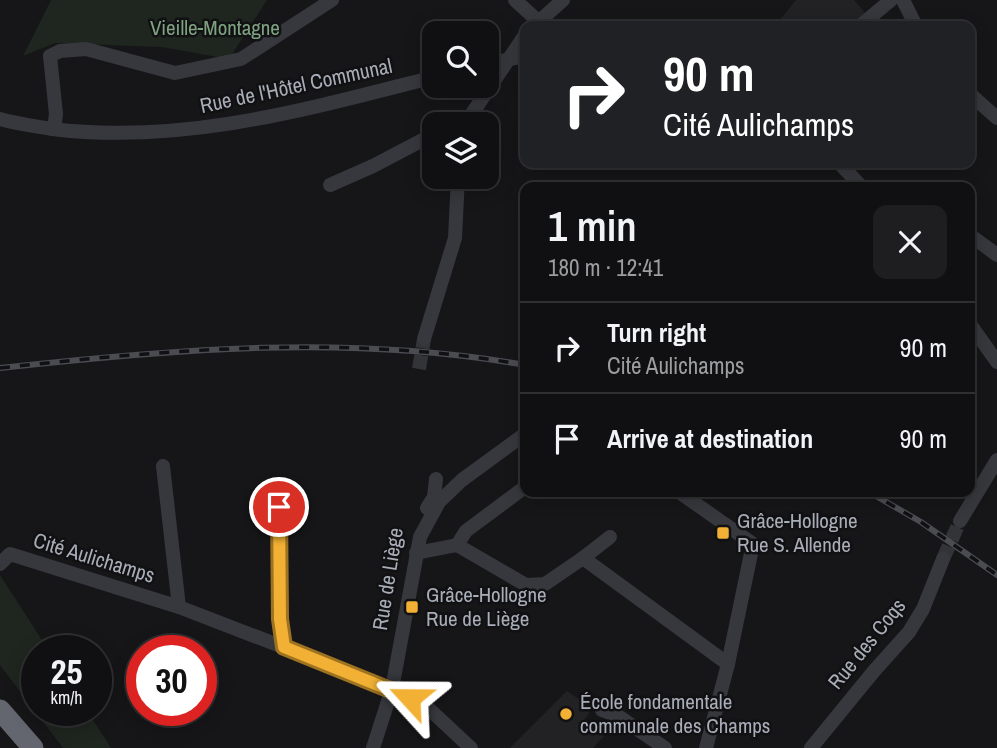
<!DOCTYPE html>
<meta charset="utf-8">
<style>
:root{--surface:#101012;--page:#1e1e20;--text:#f1f3f6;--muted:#9c9d9f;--line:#303032}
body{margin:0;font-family:"Archivo Narrow",sans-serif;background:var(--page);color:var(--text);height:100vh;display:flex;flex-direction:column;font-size:26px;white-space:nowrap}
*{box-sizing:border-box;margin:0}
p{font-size:23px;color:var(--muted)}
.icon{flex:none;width:38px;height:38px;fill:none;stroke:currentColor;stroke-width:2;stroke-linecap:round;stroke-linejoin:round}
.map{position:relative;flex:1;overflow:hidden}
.drawer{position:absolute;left:520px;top:182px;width:455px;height:315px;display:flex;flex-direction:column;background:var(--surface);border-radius:14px;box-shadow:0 4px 18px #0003,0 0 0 2px var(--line)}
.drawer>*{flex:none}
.banner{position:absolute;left:520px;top:21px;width:455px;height:147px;border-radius:14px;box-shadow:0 4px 18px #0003,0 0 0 2px var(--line);background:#202124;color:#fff;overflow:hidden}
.buttons{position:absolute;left:422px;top:21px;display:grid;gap:14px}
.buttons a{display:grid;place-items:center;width:77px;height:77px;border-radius:14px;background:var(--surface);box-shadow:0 4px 18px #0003,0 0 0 2px var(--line);font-size:35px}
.speed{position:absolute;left:21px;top:635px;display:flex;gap:14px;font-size:35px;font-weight:700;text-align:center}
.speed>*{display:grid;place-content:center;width:91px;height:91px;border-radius:50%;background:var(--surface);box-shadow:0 4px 18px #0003,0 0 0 2px var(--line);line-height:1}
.speed small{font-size:18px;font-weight:400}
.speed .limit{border:10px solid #d22;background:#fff;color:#111}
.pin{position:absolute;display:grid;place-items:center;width:60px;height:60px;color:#fff;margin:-30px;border:4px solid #fff;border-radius:50%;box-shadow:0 2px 7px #0007}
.me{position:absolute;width:77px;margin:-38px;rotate:294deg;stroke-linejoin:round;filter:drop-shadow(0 0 5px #0008)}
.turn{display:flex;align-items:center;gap:24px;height:147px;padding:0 28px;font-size:32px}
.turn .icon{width:91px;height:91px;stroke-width:2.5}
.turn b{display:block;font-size:49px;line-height:60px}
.round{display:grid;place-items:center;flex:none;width:74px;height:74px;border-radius:14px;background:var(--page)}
.headline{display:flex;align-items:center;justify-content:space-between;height:119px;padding:0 28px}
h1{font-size:42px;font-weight:600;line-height:52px}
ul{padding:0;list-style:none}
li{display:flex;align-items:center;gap:21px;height:91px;padding:0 28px;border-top:2px solid var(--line)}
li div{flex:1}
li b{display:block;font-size:26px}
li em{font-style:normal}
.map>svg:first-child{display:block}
.built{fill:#222225}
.green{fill:#1e261f}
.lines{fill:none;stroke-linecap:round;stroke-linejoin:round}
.minor-tunnel{stroke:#333438;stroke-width:14;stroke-dasharray:14 7;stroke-linecap:butt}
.minor{stroke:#37383d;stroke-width:14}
.highway{stroke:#63666e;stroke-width:21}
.rail-casing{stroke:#4a4c52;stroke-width:6}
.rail{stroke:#111113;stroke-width:3.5;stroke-dasharray:10;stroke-linecap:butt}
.route-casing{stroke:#9d7322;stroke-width:18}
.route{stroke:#f2b134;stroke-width:12}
.poi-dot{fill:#f2b134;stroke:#111113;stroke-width:2.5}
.labels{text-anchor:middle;stroke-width:5;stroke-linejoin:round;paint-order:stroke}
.park-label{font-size:21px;fill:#7fa381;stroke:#111113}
.street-label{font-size:21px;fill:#a8adb8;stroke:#111113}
.poi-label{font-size:21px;fill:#a8adb8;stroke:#111113;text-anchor:start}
</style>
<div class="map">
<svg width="997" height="748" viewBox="0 0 997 748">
<rect width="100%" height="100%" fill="#161618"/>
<!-- built -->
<g class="built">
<polygon points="796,0 854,0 867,15 854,26 775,26"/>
<polygon points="567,691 592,708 584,721 604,736 593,748 510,748"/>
</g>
<!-- green -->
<g class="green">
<polygon points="51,0 267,0 229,59 162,47 55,43 23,56"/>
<polygon points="0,575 49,651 37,651 37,710 87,711 111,748 63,748 0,665"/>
</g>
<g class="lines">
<!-- minor-tunnel -->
<g class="minor-tunnel">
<polyline points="419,369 424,339"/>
<polyline points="943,559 960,521"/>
</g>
<!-- minor -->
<g class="minor">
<polyline points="515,0 539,22"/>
<polyline points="903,0 916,26"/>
<polyline points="534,26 563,0"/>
<polyline points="860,26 891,0"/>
<polyline points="486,64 525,56"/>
<polyline points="970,94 997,118"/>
<path d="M0,119C17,124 34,126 52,129C183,145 308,109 434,77"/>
<polyline points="465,124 525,35"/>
<polyline points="54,129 56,114 50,56 60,51 86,49 175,73 241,59 332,0"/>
<polyline points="839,163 862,187"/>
<polyline points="330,185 373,166 434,134"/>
<polyline points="970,235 997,255"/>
<polyline points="970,324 997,362"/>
<polyline points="424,339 455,238 458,177"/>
<polyline points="163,466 179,607"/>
<polyline points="679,492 753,544 728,664 706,748"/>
<polyline points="279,507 280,619 284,647"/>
<polyline points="427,508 434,497 436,479"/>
<polyline points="960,521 997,460"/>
<polyline points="457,545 466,531 525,487"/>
<polyline points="416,553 457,545 526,585 545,584 583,558 728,664"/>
<polyline points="583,558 610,537"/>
<polyline points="0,564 10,554 179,607 392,689 427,707 471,748"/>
<polyline points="602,710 618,716 665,748"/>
<polyline points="373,748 392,689 420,537 439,502 462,480 525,434"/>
<polyline points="811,748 874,671 909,632 923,609 943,559"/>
</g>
<!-- highway -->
<polyline class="highway" points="0,710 33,748"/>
<!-- rail casing -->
<g class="rail-casing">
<g id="rail">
<path d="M0,368C173,349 352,334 525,365"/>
<polyline points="869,492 921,522 997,575"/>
</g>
</g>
<!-- rail -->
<use href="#rail" class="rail"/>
</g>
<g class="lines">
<!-- route casing -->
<g class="route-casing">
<polyline id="route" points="279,507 280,619 284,647 410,698"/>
</g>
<!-- route -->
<use href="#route" class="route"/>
</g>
<!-- markers -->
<g class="poi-dot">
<rect x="716" y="526" width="14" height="14" rx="3.5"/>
<rect x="405" y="600" width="14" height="14" rx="3.5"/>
<circle cx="566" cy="714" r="7"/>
</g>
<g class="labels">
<!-- park labels -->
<g class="park-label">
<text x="215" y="35">Vieille-Montagne</text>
</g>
<!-- street labels -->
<g class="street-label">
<text transform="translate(296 86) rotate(-12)" y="7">Rue de l'Hôtel Communal</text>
<text transform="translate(94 558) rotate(17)" y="7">Cité Aulichamps</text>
<text transform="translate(388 579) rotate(-81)" y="7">Rue de Liège</text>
<text transform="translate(867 644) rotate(-51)" y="7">Rue des Coqs</text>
</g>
<!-- poi labels -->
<g class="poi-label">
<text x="737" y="528">Grâce-Hollogne<tspan x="737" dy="24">Rue S. Allende</tspan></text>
<text x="426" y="602">Grâce-Hollogne<tspan x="426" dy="24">Rue de Liège</tspan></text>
<text x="580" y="709">École fondamentale<tspan x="580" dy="24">communale des Champs</tspan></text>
</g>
</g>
</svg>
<div class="buttons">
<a><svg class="icon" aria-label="search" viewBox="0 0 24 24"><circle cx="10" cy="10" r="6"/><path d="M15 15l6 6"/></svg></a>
<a><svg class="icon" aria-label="layers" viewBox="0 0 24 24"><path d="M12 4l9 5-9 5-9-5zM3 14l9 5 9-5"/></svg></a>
</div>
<div class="speed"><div>25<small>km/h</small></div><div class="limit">30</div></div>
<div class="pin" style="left:279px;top:507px;background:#d93025"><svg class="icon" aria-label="arrive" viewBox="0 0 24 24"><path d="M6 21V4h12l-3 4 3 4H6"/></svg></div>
<svg class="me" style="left:410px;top:698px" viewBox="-20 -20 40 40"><path d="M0-17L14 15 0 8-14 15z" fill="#f2b134" stroke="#fff" stroke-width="4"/></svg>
<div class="banner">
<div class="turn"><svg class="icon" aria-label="right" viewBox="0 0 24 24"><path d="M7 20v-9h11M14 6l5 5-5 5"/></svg><div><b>90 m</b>Cité Aulichamps</div></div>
</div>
<section class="drawer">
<div class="headline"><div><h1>1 min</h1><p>180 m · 12:41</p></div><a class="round"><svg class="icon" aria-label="close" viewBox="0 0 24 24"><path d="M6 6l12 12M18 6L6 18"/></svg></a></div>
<ul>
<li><svg class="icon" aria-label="right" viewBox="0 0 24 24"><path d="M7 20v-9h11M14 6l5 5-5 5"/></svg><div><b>Turn right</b><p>Cité Aulichamps</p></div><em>90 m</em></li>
<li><svg class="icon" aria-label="arrive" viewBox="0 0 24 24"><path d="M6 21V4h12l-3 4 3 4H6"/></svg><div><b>Arrive at destination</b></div><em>90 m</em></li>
</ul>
</section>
</div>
